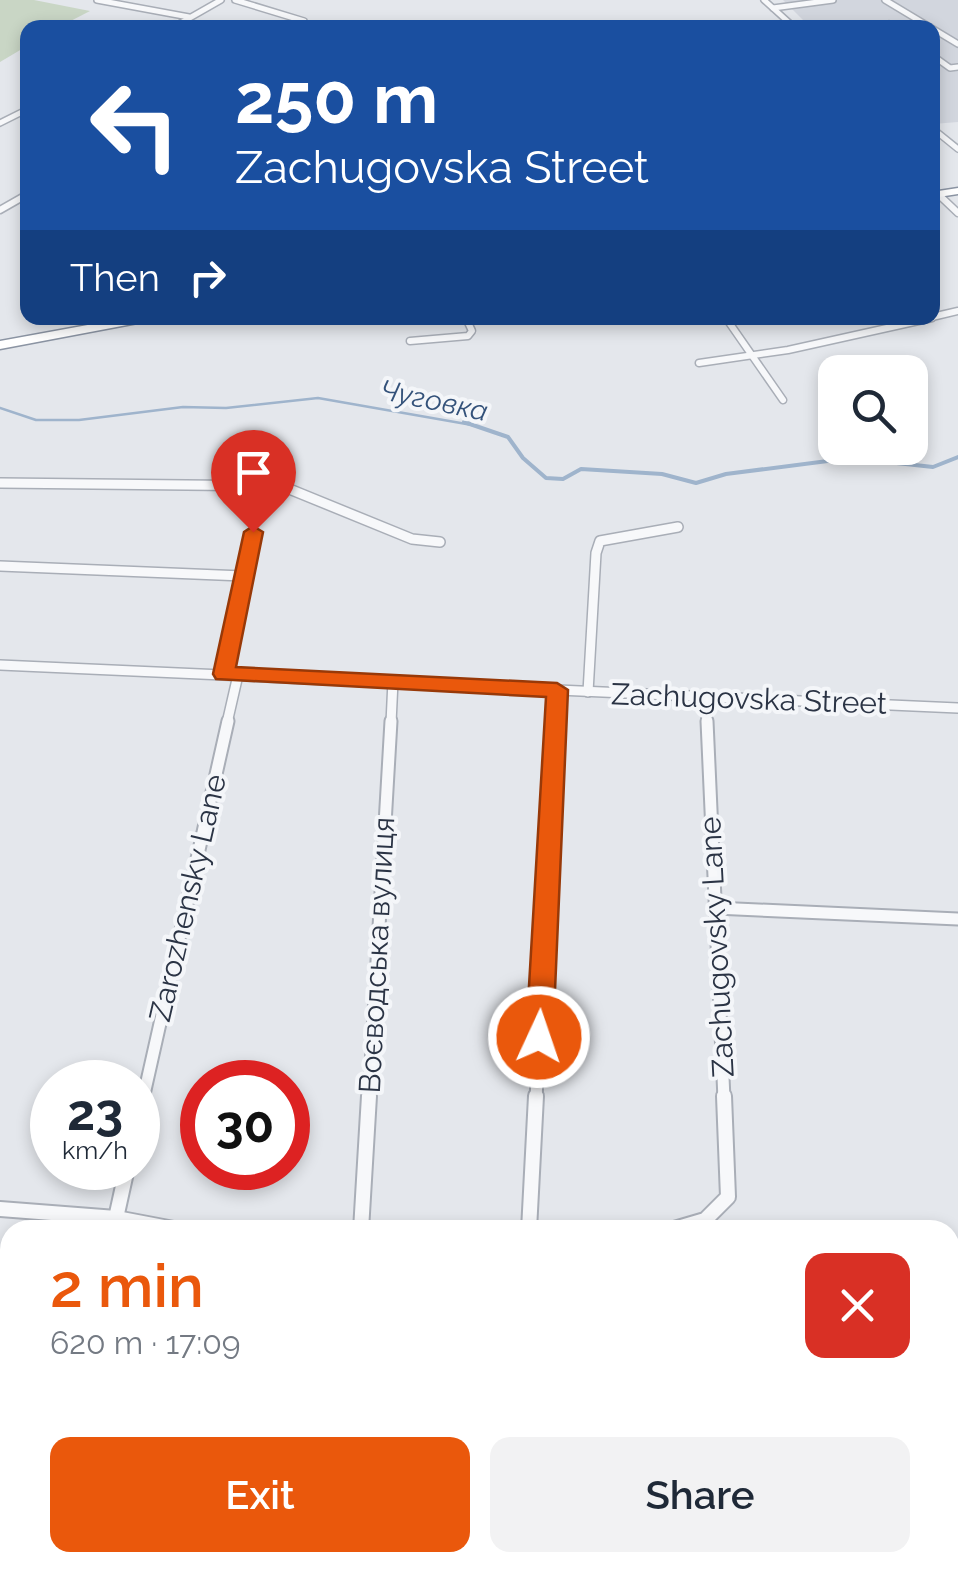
<!DOCTYPE html>
<meta charset="utf-8">
<style>
:root{--surface:#fff;--page:#f2f2f3;--text:#1f2937;--muted:#747a83;--accent:#ea580c}
body{margin:0;font-family:Raleway,sans-serif;background:var(--page);color:var(--text);height:100vh;display:flex;flex-direction:column;font-size:38px;white-space:nowrap}
*{box-sizing:border-box;margin:0}
p{font-size:32px;color:var(--muted)}
.icon{flex:none;width:55px;height:55px;fill:none;stroke:currentColor;stroke-width:2;stroke-linecap:round;stroke-linejoin:round}
.map{position:relative;flex:1;overflow:hidden}
.sheet{position:absolute;left:0px;top:1220px;width:960px;height:352px;display:flex;flex-direction:column;background:var(--surface);border-radius:30px 30px 0 0;box-shadow:0 5px 15px #0003}
.sheet>*{flex:none}
.banner{position:absolute;left:20px;top:20px;width:920px;height:305px;border-radius:20px;box-shadow:0 5px 15px #0003;background:#1a4fa0;color:#fff;overflow:hidden}
.fabs{position:absolute;left:818px;top:355px;display:grid;gap:20px}
.fabs a{display:grid;place-items:center;width:110px;height:110px;border-radius:20px;background:var(--surface);box-shadow:0 5px 15px #0003;font-size:50px}
.speed{position:absolute;left:30px;top:1060px;display:flex;gap:20px;font-size:50px;font-weight:700;text-align:center}
.speed>*{display:grid;place-content:center;width:130px;height:130px;border-radius:50%;background:var(--surface);box-shadow:0 5px 15px #0003;line-height:1}
.speed small{font-size:25px;font-weight:400}
.speed .limit{border:15px solid #d22;background:#fff;color:#111}
.pin{position:absolute;display:grid;place-items:center;width:85px;height:85px;color:#fff;margin:-102px -42px;border-radius:50% 50% 50% 0;rotate:-45deg;box-shadow:0 0 10px #0007}
.pin .icon{rotate:45deg}
.me{position:absolute;width:110px;margin:-55px;rotate:3deg;stroke-linejoin:round;filter:drop-shadow(0 0 8px #0008)}
.turn{display:flex;align-items:center;gap:35px;height:210px;padding:0 50px;font-size:45px}
.turn .icon{width:130px;height:130px;stroke-width:2.5}
.turn b{display:block;font-size:70px;line-height:85px}
.then{display:flex;align-items:center;height:95px;padding:0 50px;background:#0003;gap:20px;font-size:38px}
.round{display:grid;place-items:center;flex:none;width:105px;height:105px;border-radius:20px;background:var(--page)}
.overview{display:flex;align-items:center;justify-content:space-between;height:170px;padding:0 50px}
h1{font-size:60px;font-weight:600;line-height:75px;color:var(--accent)}
.action{display:flex;gap:20px;margin-top:auto;padding:20px 50px}
.action a{flex:1;height:115px;border-radius:20px;background:var(--accent);color:#fff;font-size:40px;font-weight:600;line-height:115px;text-align:center}
.action a+a{background:var(--page);color:var(--text)}
.map>svg:first-child{display:block}
.built{fill:#d2d6de}
.green{fill:#c9d6c5}
.lines{fill:none;stroke-linecap:round;stroke-linejoin:round}
.stream-far1{stroke:#9fb4cc;stroke-width:2.5}
.stream{stroke:#9fb4cc;stroke-width:4}
.minor-far4-casing{stroke:#a9aeb7;stroke-width:8}
.minor-far3-casing{stroke:#a9aeb7;stroke-width:9}
.minor-far2-casing{stroke:#a9aeb7;stroke-width:12}
.minor-far1-casing{stroke:#a9aeb7;stroke-width:15}
.minor-casing{stroke:#a9aeb7;stroke-width:18}
.trunk-casing{stroke:#8b94a3;stroke-width:3}
.minor-far4{stroke:#f7f8fa;stroke-width:5}
.minor-far3{stroke:#f7f8fa;stroke-width:6}
.minor-far2{stroke:#f7f8fa;stroke-width:9}
.minor-far1{stroke:#f7f8fa;stroke-width:11}
.minor{stroke:#f7f8fa;stroke-width:14}
.trunk{fill:#fff;fill-rule:evenodd}
.route{fill:#ea580c;stroke:#983908;stroke-width:2.5}
.labels{text-anchor:middle;stroke-width:8;stroke-linejoin:round;paint-order:stroke}
.far-water-label{font-size:28px;font-style:italic;fill:#34527a;stroke:#f4f6f9}
.street-label{font-size:30px;fill:#2b3445;stroke:#f4f6f9}
</style>
<div class="map">
<svg width="958" height="1572" viewBox="0 0 958 1572">
<rect width="100%" height="100%" fill="#e4e7ec"/>
<!-- built -->
<polygon class="built" points="783,0 958,0 958,122 933,124 932,28 810,27"/>
<!-- green -->
<polygon class="green" points="0,0 34,0 90,11 59,27 28,28 27,46 0,62"/>
<g class="lines">
<!-- stream-far1 -->
<polyline class="stream-far1" points="0,408 36,420 79,420 183,407 226,408 318,398 472,425"/>
<!-- stream -->
<polyline class="stream" points="464,422 508,437 523,458 546,478 563,479 581,469 662,474 696,483 726,474 851,458 933,467 958,457"/>
<!-- minor-far4 casing -->
<g class="minor-far4-casing">
<g id="minor-far4">
<polyline points="97,0 189,17"/>
<polyline points="235,0 304,21"/>
<polyline points="764,0 795,28"/>
<polyline points="885,0 958,44"/>
<polyline points="773,8 833,0"/>
<polyline points="889,24 894,28"/>
<polyline points="172,28 221,0"/>
<polyline points="932,55 950,68 958,67"/>
<polyline points="0,123 28,109"/>
<polyline points="932,128 958,149"/>
</g>
</g>
<!-- minor-far3 casing -->
<g class="minor-far3-casing">
<g id="minor-far3">
<polyline points="938,194 958,213"/>
<polyline points="0,210 28,194"/>
<polyline points="932,317 958,311"/>
<polyline points="726,318 783,400"/>
<polyline points="410,341 468,336 472,331 466,318"/>
<polyline points="699,363 788,350 932,318"/>
</g>
</g>
<!-- minor-far2 casing -->
<g class="minor-far2-casing">
<g id="minor-far2">
<polyline points="0,483 282,486 412,539 440,542"/>
<polyline points="0,566 243,576"/>
<polyline points="0,665 958,708"/>
<polyline points="224,674 253,532"/>
<polyline points="588,692 596,553 600,541 678,527"/>
<polyline points="706,697 707,723"/>
<polyline points="227,723 238,675"/>
<polyline points="391,723 393,681"/>
<polyline points="555,723 557,691"/>
</g>
</g>
<!-- minor-far1 casing -->
<g class="minor-far1-casing">
<g id="minor-far1">
<polyline points="707,721 724,1099"/>
<polyline points="715,908 958,919"/>
<polyline points="143,1099 228,721"/>
<polyline points="369,1099 391,721"/>
<polyline points="536,1099 555,721"/>
</g>
</g>
<!-- minor casing -->
<g class="minor-casing">
<g id="minor">
<polyline points="138,1121 143,1096"/>
<polyline points="0,1209 116,1218 179,1230"/>
<polyline points="116,1218 127,1168"/>
<polyline points="337,1230 372,1230"/>
<polyline points="361,1230 369,1096"/>
<polyline points="529,1230 536,1096"/>
<polyline points="671,1230 705,1220 728,1197 724,1096"/>
<polyline points="127,1572 129,1562"/>
</g>
</g>
<!-- trunk casing -->
<g class="trunk-casing">
<g id="trunk">
<polygon points="958,188 958,194 932,198 932,192"/>
<polygon points="126,318 149,318 143,322 0,349 0,341"/>
</g>
</g>
<!-- minor-far4 -->
<use href="#minor-far4" class="minor-far4"/>
<!-- minor-far3 -->
<use href="#minor-far3" class="minor-far3"/>
<!-- minor-far2 -->
<use href="#minor-far2" class="minor-far2"/>
<!-- minor-far1 -->
<use href="#minor-far1" class="minor-far1"/>
<!-- minor -->
<use href="#minor" class="minor"/>
<!-- trunk -->
<use href="#trunk" class="trunk"/>
</g>
<!-- route -->
<polygon class="route" points="253,526 263,532 236,667 557,683 568,690 553,1037 549,1046 539,1049 530,1046 526,1037 546,697 216,679 213,674 244,532"/>
<g class="labels">
<!-- far-water labels -->
<g class="far-water-label">
<text transform="translate(434 400) rotate(12)" y="10">Чуговка</text>
</g>
<!-- street labels -->
<g class="street-label">
<text transform="translate(749 699) rotate(2)" y="10">Zachugovska Street</text>
<text transform="translate(188 898) rotate(-77)" y="10">Zarozhensky Lane</text>
<text transform="translate(717 947) rotate(-93)" y="10">Zachugovsky Lane</text>
<text transform="translate(377 955) rotate(-87)" y="10">Воєводська вулиця</text>
</g>
</g>
</svg>
<div class="fabs">
<a><svg class="icon" aria-label="search" viewBox="0 0 24 24"><circle cx="10" cy="10" r="6"/><path d="M15 15l6 6"/></svg></a>
</div>
<div class="speed"><div>23<small>km/h</small></div><div class="limit">30</div></div>
<div class="pin" style="left:253px;top:532px;background:#d93025"><svg class="icon" aria-label="arrive" viewBox="0 0 24 24"><path d="M6 21V4h12l-3 4 3 4H6"/></svg></div>
<svg class="me" style="left:539px;top:1037px" viewBox="-20 -20 40 40"><circle r="17" fill="#ea580c" stroke="#fff" stroke-width="3"/><path d="M0-11L8 9 0 5-8 9z" fill="#fff"/></svg>
<div class="banner">
<div class="turn"><svg class="icon" aria-label="left" viewBox="0 0 24 24"><path d="M17 20v-9H6M10 6l-5 5 5 5"/></svg><div><b>250 m</b>Zachugovska Street</div></div>
<div class="then">Then<svg class="icon" aria-label="right" viewBox="0 0 24 24"><path d="M7 20v-9h11M14 6l5 5-5 5"/></svg></div>
</div>
<section class="sheet">
<div class="overview"><div><h1>2 min</h1><p>620 m · 17:09</p></div><a class="round" style="background:#d93025;color:#fff"><svg class="icon" aria-label="close" viewBox="0 0 24 24"><path d="M6 6l12 12M18 6L6 18"/></svg></a></div>
<div class="action"><a>Exit</a><a>Share</a></div>
</section>
</div>
